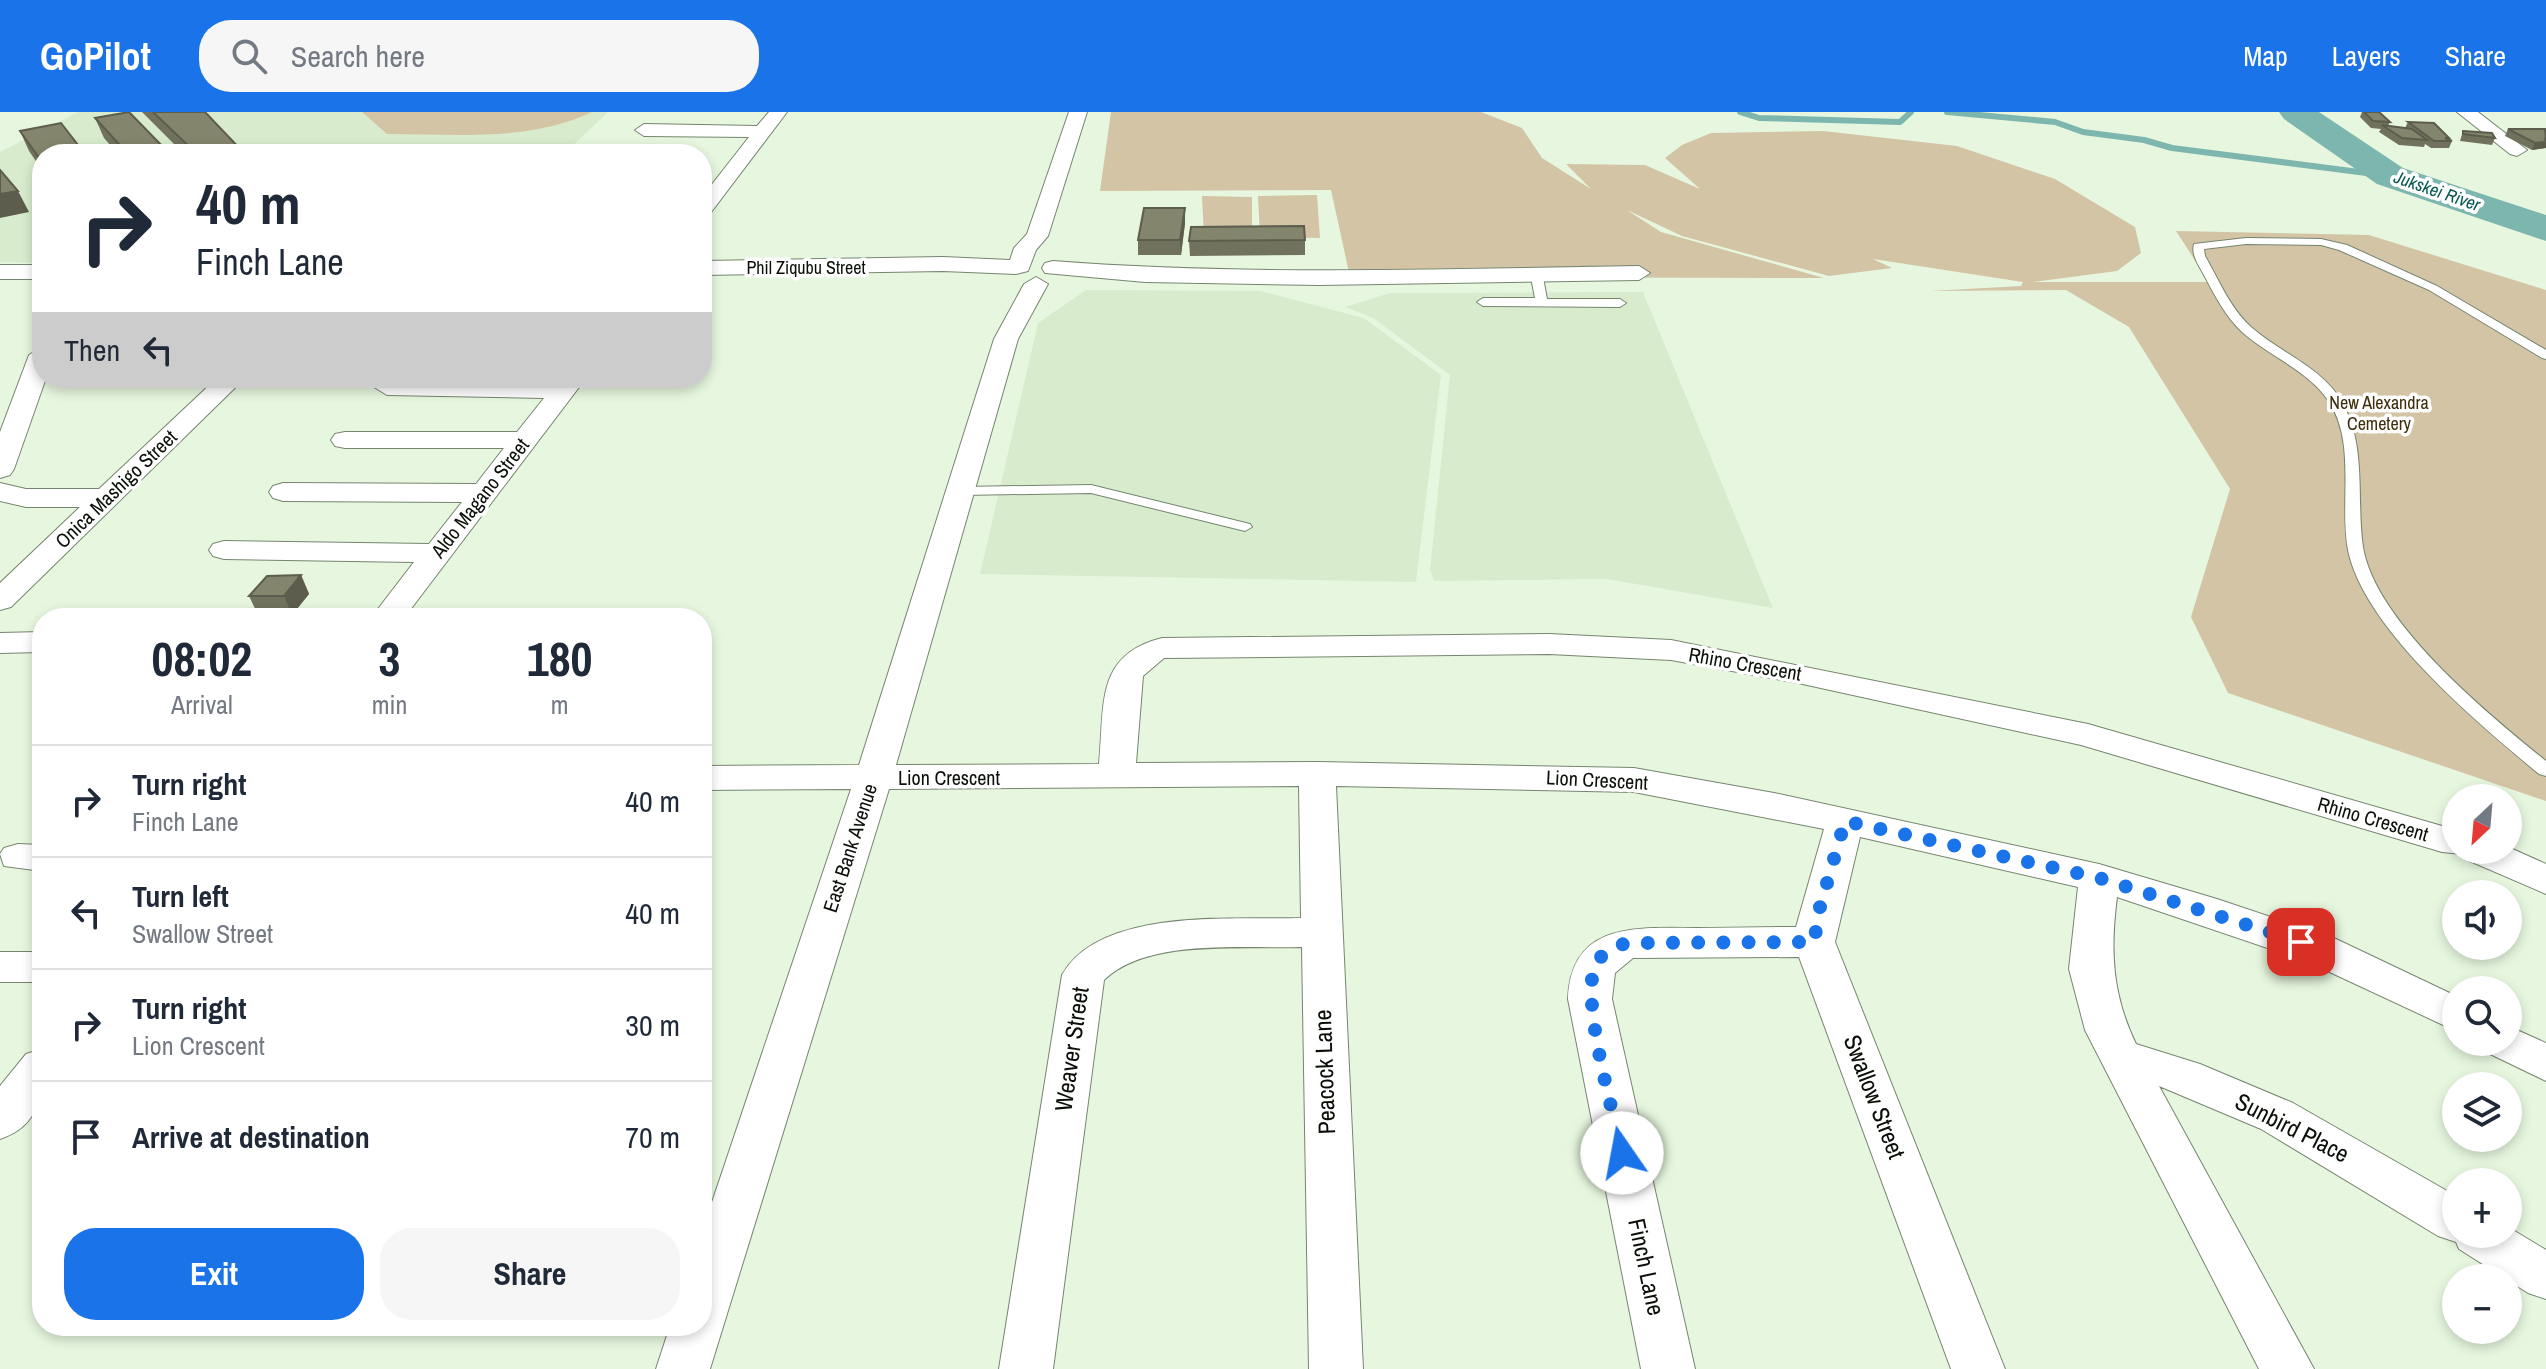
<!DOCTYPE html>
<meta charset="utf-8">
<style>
:root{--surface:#fff;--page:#f6f6f7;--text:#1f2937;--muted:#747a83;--line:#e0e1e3;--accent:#1a73e8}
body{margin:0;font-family:"Archivo Narrow",sans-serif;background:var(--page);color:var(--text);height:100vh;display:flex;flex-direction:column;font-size:30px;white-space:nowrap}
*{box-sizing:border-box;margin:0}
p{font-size:26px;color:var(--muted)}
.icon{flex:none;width:44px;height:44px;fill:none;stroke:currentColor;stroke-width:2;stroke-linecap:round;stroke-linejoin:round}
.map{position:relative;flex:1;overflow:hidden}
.side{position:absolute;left:32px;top:496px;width:680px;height:728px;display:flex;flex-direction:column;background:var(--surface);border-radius:32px;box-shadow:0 4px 12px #0003}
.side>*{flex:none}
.top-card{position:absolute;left:32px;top:32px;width:680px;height:244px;border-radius:32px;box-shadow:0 4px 12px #0003;background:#fff;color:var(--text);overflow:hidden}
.needle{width:52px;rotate:206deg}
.tools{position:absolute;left:2442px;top:672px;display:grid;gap:16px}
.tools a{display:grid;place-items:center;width:80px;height:80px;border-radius:50%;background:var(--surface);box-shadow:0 4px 12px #0003;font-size:40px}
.pin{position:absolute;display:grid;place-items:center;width:68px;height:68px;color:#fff;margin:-34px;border-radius:16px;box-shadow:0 4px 12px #0006}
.me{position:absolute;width:88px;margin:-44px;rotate:348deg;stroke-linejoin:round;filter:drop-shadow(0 0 6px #0008)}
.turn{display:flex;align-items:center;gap:28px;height:168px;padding:0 32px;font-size:36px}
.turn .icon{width:104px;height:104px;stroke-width:2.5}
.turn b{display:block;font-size:56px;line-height:68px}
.then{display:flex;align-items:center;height:76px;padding:0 32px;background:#0003;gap:16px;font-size:30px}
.eta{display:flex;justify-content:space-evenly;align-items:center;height:136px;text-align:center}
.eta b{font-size:48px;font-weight:700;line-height:56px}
.primary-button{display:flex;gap:16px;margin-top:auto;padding:16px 32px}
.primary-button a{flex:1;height:92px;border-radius:32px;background:var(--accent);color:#fff;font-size:32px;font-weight:700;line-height:92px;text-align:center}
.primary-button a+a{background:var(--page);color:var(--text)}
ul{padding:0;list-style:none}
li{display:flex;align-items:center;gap:24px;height:112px;padding:0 32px;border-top:2px solid var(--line)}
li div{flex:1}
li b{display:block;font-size:30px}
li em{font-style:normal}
header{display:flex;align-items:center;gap:48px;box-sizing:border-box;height:112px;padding:0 40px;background:var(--accent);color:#fff}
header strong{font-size:38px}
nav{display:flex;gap:44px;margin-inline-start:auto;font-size:28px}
.search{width:560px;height:72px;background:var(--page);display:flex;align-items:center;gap:20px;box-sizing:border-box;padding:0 28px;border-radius:32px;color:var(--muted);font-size:30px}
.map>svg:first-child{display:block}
.built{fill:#d8eccd}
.green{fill:#d3c4a6}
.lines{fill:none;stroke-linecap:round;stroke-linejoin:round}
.stream{stroke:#7db6ae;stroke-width:6}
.river{fill:#7db6ae;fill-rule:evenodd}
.lane-casing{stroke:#76856f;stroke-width:2}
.street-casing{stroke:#76856f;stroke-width:2}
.lane{fill:#fff;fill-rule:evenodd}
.street{fill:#fff;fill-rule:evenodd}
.wall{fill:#71725d}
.shaded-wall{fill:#5c5d4c}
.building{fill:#83856c;stroke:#5c5d4c;stroke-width:2}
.route{stroke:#1a73e8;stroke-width:14;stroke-dasharray:0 25.2}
.labels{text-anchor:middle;stroke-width:7;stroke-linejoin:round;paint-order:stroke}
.far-water-label{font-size:18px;font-style:italic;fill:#065a52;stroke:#fefefe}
.far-street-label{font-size:18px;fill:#0a0f07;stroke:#fefefe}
.far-park-label{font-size:18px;fill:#3d2d0a;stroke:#fefefe}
.street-label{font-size:20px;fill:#0a0f07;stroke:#fefefe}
.near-street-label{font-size:24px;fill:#0a0f07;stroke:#fefefe}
</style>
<header>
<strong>GoPilot</strong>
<div class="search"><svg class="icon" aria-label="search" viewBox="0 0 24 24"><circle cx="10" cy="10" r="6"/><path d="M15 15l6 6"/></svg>Search here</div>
<nav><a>Map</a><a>Layers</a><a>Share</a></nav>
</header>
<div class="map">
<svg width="2546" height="1257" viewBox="0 0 2546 1257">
<rect width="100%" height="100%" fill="#e7f7df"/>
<!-- built -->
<g class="built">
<polygon points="78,0 608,0 564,42 42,42 42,151 0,150 0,40"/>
<polygon points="1086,178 1260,179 1364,206 1441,263 1416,470 980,462 1038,211"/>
<polygon points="1643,180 1773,496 1607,467 1434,469 1430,458 1450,263 1373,206 1345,195 1390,181"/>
</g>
<!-- green -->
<g class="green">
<path d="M362,0H592C529,30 455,22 387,22Z"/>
<polygon points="1111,0 1481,0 1522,16 1542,46 1591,77 1566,52 1645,53 1700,77 1665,46 1682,33 1711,21 1823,19 1957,34 2055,67 2135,115 2141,141 2117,159 2033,170 2209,170 2176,119 2369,123 2546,178 2546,689 2228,581 2191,505 2230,377 2129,215 2066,178 1930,179 2021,174 2023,170 1873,147 1892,156 1829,164 1682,124 1627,98 1661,120 1824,166 1350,165 1331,78 1100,79"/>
<polygon points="1317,83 1320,126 1260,125 1258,84"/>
<polygon points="1202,84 1252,85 1252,125 1204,124"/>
</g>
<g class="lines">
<!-- stream -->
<g class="stream">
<polyline points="1740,0 1759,6 1900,10 1911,0"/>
<polyline points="1947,0 2055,10 2083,20 2144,28 2172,36 2390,64"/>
</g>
<!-- river -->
<polygon class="river" points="2279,0 2319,0 2403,56 2546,103 2546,129 2377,72 2284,7"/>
<!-- lane casing -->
<g class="lane-casing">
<g id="lane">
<path d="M2246,126L2321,127L2347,133L2437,174L2546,238V247L2542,246L2429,178L2339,138L2321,133L2246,132L2204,137L2205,144C2219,168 2230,196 2251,215C2280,241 2324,256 2343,292C2367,336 2356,388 2363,435C2375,510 2489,603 2546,649V664L2539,662C2479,612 2364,517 2348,438C2339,390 2357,331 2328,288C2307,258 2269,244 2242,220C2226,205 2215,184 2205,165C2199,153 2191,144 2194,132Z"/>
<polygon points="1536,157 1542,160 1547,187 1620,187 1626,191 1620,195 1483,194 1477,190 1483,186 1535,186 1530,160"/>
<polygon points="1091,373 1250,412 1252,415 1245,419 1091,381 961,383 954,379 961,375"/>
</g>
</g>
<!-- street casing -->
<g class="street-casing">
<g id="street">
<polygon points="769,0 787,0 709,103 702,105 702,85 749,25 644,24 635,18 644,12 757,14"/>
<polygon points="1069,0 1087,0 1048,124 1036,138 1028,159 1016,162 943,159 702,163 702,149 943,145 1010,148 1014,136 1027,122"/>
<polygon points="2457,0 2478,0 2527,38 2517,44 2510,42"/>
<path d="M1053,149C1248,164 1444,157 1639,154L1650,161L1639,168L1319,173L1145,170L1045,161L1042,156L1045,151Z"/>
<rect x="0" y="153" width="42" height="14"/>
<path d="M1036,165L1048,172L1018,227L896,653L1099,652C1105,594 1094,543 1162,526L1549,522L1671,528L2088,612L2456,718V738L2508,735L2546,752V782L2465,747L2462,742L2442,740L2081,633L1798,571L1671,548L1549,542L1164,546L1143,564L1136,651L1317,650L1634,656L1774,681L2099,752L2217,787L2336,827L2456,884V919L2306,849L2117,785C2110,839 2112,882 2136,932L2200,952L2293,991L2456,1084V1122H2508V1115L2546,1138V1187L2528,1181L2459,1137L2456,1130L2438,1124L2261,1017L2159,974L2314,1257H2259L2085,918L2069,857L2078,775L1860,725L1835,830L2005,1257H1951L1799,845L1633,846L1615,861L1612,887L1695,1257H1641L1568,887C1571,809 1638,816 1696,816C1729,816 1762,815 1796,815L1824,717L1634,680L1336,674L1363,1257H1309L1302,835C1243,837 1147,826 1104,868L1053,1257H999L1062,863C1100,795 1233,808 1301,806L1299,674L889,677L710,1257H656L670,1214H702V1120L851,677L702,678V654L859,653L994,227L1024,172Z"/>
<polygon points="42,235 42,266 46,266 14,357 10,363 0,366 0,320 29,243"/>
<polygon points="217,266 245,266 11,495 0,498 0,471 80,395 26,395 0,389 0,371 26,377 99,377"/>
<polygon points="560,266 586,266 404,506 371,506 414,450 224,447 213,444 209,438 213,432 224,429 429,432 462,390 283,389 273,386 269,380 273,374 283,371 476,372 504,336 345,336 335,334 331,328 335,322 345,320 517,320 544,286 387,283 374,275 378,269 556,270"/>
<polygon points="42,520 42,540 0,541 0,521"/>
<polygon points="18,732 42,733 42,759 4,754 0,742 4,736"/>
<rect x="0" y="840" width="42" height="30"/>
<polygon points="2508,914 2546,931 2546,969 2490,942 2484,930 2508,930"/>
<path d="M42,937C42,976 45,1012 0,1027V974L26,942Z"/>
</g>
</g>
<!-- lane -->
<use href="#lane" class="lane"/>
<!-- street -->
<use href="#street" class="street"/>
</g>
<!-- wall -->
<g class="wall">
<polygon points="142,0 205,0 245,42 184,42"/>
<polygon points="2362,0 2379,0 2390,10 2388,14 2405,16 2408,10 2449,26 2448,28 2452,29 2449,36 2431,36 2425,32 2424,35 2399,33 2379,20 2381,17 2371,16 2360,5"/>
<polygon points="95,6 170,42 118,42 104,26"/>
<polygon points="2508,17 2546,36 2532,38 2505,24"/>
<polygon points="20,19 42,42 42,58 29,39"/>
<polygon points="2463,19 2495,26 2492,33 2460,29"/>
<polygon points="1185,111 1181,143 1138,143 1138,128"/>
<polygon points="1305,128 1305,143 1190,144 1189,129"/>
<polygon points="301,463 309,482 292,503 258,503 249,484"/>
</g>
<!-- shaded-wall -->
<g class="shaded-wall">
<polygon points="2546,30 2546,36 2532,38 2535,31"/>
<polygon points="18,79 29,100 0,106 0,82"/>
<polygon points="1185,96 1185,111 1181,143 1180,128"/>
<polygon points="301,463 309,482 292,503 284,484"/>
</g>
<!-- building -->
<g class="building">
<polygon points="129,0 170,42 128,42 95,6"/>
<polygon points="153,0 205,0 245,42 197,42"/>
<polygon points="2364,0 2379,0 2390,10 2373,9"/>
<polygon points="2408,10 2434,11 2449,26 2445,26 2452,29 2434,29"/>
<polygon points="61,11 85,42 42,42 42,50 20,19"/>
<polygon points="2382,13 2412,17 2427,28 2402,26"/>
<polygon points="2508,17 2545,17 2546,27 2544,27 2546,28 2546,30 2535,31"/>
<polygon points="2463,19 2492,21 2495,26 2463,22"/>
<polygon points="0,58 18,79 0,82"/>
<polygon points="1144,96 1185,96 1180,128 1138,128"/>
<polygon points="1304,114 1305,128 1189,129 1191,115"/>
<polygon points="301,463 284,484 249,484 267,464"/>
</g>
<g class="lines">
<!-- route -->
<path class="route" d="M1622,1041C1614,1002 1579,884 1596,852C1602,840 1614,836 1626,831L1814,830L1820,795L1845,709L2099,766L2301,830"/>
</g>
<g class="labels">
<!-- far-water labels -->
<g class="far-water-label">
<text transform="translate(2437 79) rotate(19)" y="6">Jukskei River</text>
</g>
<!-- far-street labels -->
<g class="far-street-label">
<text x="806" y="162">Phil Ziqubu Street</text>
</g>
<!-- far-park labels -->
<g class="far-park-label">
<text x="2379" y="297">New Alexandra<tspan x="2379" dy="21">Cemetery</tspan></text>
</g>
<!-- street labels -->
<g class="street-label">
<text transform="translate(116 377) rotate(-44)" y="7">Onica Mashigo Street</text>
<text transform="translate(480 386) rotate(-52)" y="7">Aldo Magano Street</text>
<text transform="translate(1745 552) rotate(10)" y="7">Rhino Crescent</text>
<text x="949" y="673">Lion Crescent</text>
<text transform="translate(1597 668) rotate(3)" y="7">Lion Crescent</text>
<text transform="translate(2373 707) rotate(16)" y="7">Rhino Crescent</text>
<text transform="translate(850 736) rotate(-72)" y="7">East Bank Avenue</text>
</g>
<!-- near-street labels -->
<g class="near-street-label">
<text transform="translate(1072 937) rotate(-82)" y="8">Weaver Street</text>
<text transform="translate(1325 960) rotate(-92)" y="8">Peacock Lane</text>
<text transform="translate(1874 985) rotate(69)" y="8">Swallow Street</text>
<text transform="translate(2292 1016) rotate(27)" y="8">Sunbird Place</text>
<text transform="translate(1646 1155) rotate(78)" y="8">Finch Lane</text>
</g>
</g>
</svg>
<div class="tools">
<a><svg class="needle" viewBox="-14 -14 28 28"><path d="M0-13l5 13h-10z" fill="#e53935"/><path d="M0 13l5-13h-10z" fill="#747a83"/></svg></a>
<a><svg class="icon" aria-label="sound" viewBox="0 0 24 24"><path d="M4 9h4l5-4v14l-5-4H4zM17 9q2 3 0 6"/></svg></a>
<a><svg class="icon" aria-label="search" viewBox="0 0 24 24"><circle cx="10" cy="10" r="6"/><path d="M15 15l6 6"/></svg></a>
<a><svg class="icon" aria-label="layers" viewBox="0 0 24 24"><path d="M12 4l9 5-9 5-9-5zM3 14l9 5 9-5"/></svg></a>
<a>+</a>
<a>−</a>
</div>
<div class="pin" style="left:2301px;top:830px;background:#d93025"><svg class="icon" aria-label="arrive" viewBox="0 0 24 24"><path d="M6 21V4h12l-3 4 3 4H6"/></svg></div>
<svg class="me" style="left:1622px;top:1041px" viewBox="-20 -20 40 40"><circle r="19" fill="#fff"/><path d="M0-13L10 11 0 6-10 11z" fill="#1a73e8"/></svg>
<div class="top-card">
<div class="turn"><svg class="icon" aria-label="right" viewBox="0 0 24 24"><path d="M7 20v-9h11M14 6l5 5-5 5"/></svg><div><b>40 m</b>Finch Lane</div></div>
<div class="then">Then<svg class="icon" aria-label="left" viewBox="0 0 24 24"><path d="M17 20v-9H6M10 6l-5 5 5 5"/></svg></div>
</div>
<section class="side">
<div class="eta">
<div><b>08:02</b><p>Arrival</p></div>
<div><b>3</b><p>min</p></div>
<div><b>180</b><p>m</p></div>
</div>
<ul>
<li><svg class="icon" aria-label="right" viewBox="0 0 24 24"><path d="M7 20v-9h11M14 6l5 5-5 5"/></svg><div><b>Turn right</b><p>Finch Lane</p></div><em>40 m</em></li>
<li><svg class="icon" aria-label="left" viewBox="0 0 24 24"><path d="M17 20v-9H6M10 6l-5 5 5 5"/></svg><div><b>Turn left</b><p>Swallow Street</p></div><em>40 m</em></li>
<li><svg class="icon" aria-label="right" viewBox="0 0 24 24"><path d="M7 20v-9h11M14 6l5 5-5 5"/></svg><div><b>Turn right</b><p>Lion Crescent</p></div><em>30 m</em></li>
<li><svg class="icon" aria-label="arrive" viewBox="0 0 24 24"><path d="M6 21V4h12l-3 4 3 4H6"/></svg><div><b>Arrive at destination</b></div><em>70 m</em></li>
</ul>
<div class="primary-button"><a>Exit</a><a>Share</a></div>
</section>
</div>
